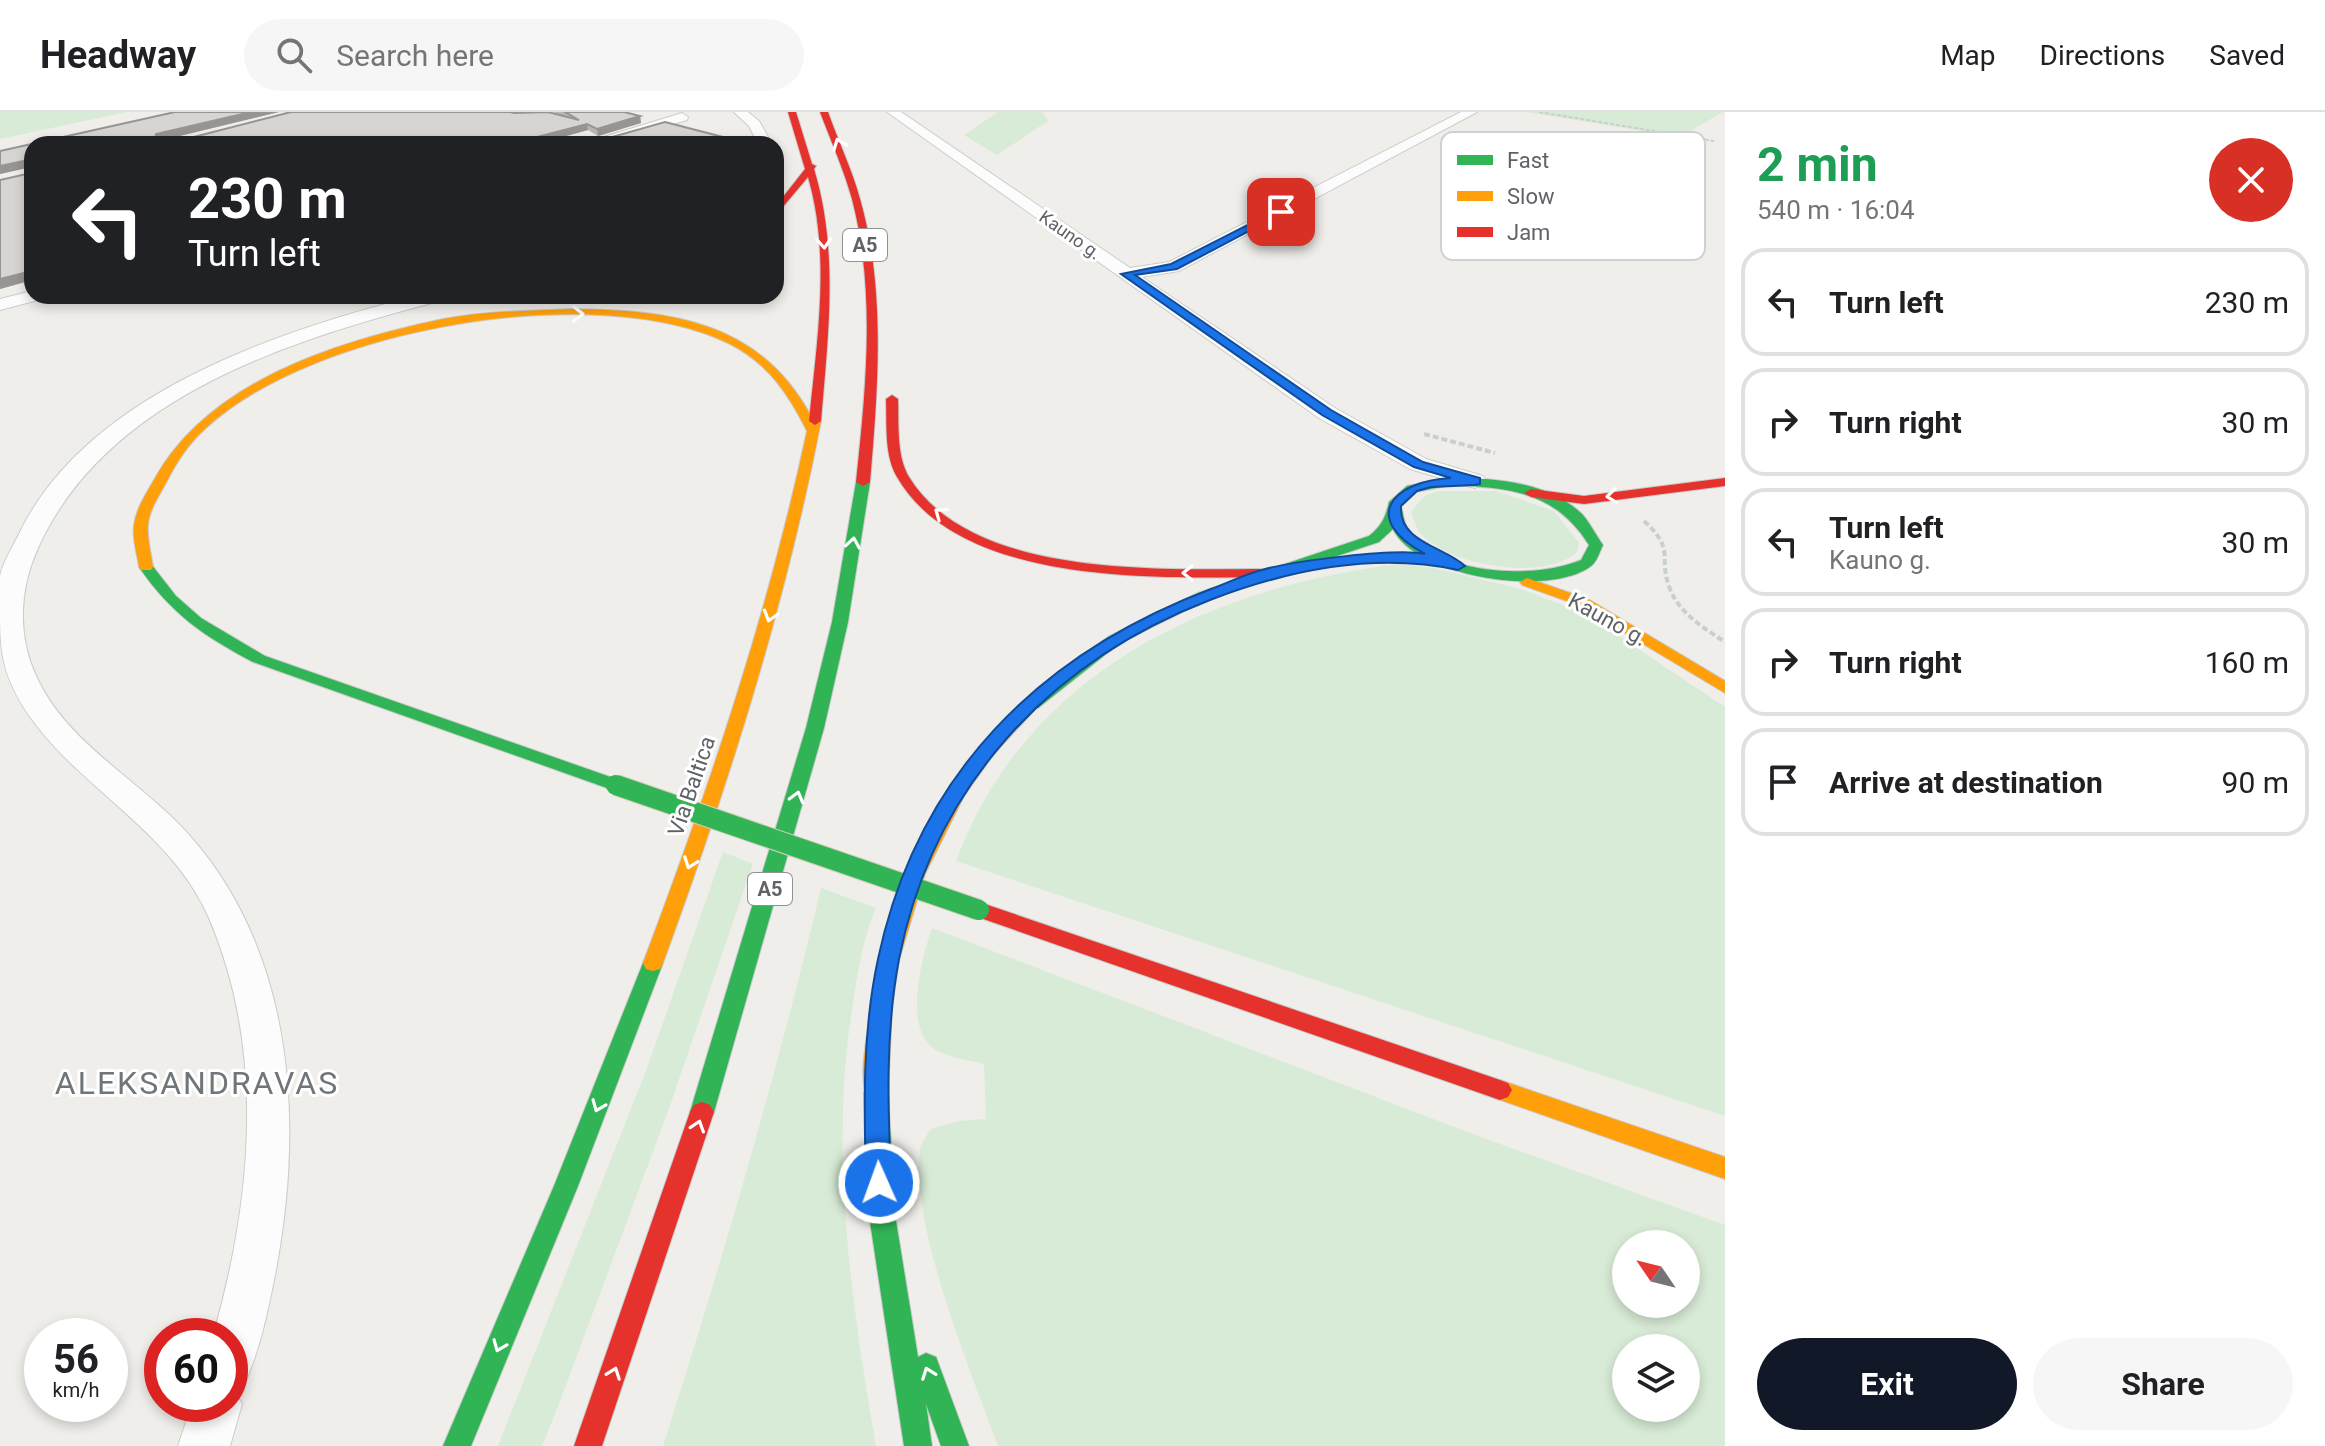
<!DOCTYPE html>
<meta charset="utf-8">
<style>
:root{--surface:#fff;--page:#f6f6f6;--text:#202124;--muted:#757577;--line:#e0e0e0;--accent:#111827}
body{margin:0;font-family:Roboto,sans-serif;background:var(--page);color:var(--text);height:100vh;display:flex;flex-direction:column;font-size:30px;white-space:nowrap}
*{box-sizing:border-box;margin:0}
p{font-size:26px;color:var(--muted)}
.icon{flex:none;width:44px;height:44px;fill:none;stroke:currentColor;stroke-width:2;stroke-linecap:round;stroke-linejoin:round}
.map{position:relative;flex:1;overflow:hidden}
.sheet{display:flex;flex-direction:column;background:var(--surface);width:600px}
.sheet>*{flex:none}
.guide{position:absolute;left:24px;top:24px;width:760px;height:168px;border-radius:24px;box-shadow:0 4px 12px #0003;background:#202124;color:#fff;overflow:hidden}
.needle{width:52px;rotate:305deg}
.controls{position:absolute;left:1612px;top:1118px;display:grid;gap:16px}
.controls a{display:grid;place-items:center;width:88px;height:88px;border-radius:50%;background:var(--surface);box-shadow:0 4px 12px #0003;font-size:40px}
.speed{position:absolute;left:24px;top:1206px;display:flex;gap:16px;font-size:40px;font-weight:700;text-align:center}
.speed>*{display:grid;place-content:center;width:104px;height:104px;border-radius:50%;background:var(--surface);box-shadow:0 4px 12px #0003;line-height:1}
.speed small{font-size:20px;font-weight:400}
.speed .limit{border:12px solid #d22;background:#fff;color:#111}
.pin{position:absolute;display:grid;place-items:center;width:68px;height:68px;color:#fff;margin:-34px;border-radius:16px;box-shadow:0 4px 12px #0006}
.me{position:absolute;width:88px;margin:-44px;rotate:358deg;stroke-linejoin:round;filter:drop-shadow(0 0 6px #0008)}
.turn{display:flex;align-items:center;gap:28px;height:168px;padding:0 32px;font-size:36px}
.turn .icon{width:104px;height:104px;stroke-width:2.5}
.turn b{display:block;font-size:56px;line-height:68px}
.round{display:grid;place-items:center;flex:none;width:84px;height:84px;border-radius:42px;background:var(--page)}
.head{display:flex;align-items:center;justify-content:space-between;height:136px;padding:0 32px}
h1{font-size:48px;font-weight:700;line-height:60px;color:#1e9e55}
.action{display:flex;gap:16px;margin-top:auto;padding:16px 32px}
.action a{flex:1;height:92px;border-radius:48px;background:var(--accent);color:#fff;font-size:32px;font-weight:700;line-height:92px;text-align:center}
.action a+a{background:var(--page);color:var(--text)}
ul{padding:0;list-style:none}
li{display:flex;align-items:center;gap:24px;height:108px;margin:0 16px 12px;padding:0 16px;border:4px solid var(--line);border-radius:24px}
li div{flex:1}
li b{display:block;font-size:30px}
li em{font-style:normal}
header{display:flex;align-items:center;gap:48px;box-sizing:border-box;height:112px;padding:0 40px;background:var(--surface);border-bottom:2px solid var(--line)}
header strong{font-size:38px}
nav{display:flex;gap:44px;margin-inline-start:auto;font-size:28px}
.search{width:560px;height:72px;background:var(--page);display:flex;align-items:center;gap:20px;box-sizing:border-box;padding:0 28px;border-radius:44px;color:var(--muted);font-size:30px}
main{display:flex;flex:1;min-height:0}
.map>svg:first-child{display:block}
.green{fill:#d8ebd6;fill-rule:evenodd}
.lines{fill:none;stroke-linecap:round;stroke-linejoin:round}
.street-casing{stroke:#cbcccc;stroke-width:2}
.fast-casing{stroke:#cacacb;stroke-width:2}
.slow-casing{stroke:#cacacb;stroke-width:2}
.jam-casing{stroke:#cacacb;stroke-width:2}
.path-far1{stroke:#cacfcc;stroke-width:2;stroke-dasharray:4 2;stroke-linecap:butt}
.path{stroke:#cacfcc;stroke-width:4;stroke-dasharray:6 3;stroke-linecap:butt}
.street{fill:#fdfcfc;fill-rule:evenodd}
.fast{fill:#30b455;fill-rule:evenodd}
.slow{fill:#ff9f0a;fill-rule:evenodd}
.jam{fill:#e5322d;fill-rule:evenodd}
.fast-bridge-far1-casing{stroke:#d7ceb8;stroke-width:18;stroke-linecap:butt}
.fast-bridge-casing{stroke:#d7ceb8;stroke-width:22;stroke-linecap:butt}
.fast-bridge-far1{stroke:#30b455;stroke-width:16}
.fast-bridge{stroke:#30b455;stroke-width:20}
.wall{fill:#b8b7b5}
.shaded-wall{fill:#969594}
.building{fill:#d6d5d3;stroke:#969594;stroke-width:2}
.oneway{stroke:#fff}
.route{fill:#1a73e8;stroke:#114b97;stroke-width:2}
.labels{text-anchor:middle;stroke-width:6;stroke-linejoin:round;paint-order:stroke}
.far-street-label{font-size:18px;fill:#5f6368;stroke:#fff}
.shield{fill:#fff;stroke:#8f9295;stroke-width:2}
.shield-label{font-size:20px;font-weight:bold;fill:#5f6368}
.street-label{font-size:22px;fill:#5f6368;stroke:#fff}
.near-quarter-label{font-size:32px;letter-spacing:2px;fill:#70757a;stroke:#fff}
.key{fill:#fff;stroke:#cfd0d2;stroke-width:2}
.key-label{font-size:22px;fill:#5f6368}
</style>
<header>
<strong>Headway</strong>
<div class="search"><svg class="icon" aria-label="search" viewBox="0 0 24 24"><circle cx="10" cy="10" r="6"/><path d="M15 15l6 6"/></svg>Search here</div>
<nav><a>Map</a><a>Directions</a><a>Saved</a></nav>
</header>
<main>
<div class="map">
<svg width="1725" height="1334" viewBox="0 0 1725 1334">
<rect width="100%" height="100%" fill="#efeeea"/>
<!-- green -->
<g class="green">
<polygon points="0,0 127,0 0,27"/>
<polygon points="998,0 1042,0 1048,9 997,43 964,23"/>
<polygon points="1526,0 1723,0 1680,25"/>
<path d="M1438,379H1496L1554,399L1579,431L1577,440C1546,470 1449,454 1421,422C1416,416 1414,407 1411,400L1424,384Z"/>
<path d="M1398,452L1434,456L1521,477L1586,502L1725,595V1004L956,749C1026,560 1209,476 1398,452Z"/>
<polygon points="723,740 753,752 667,1002 560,1289 542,1334 498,1334 647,956"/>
<path d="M821,776L876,796C863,826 858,858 853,891C829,1037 851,1189 876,1334H663C722,1149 776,965 821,776Z"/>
<path d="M932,816L1478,1024L1725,1113V1334H998C972,1262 909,1111 920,1038C921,1031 927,1023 931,1017L958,1009L986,1007L984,952C968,948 951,946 936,938C902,918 922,845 932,816ZM1626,1132H1686V1192H1626ZM1626,1236H1686V1296H1626Z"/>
</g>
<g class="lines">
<!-- street casing -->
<g class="street-casing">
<g id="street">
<polygon points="734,0 748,0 759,9 772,32 758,32 749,14"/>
<polygon points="887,0 901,0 1130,156 1169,150 1461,0 1477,0 1179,159 1142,165 1335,296 1426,347 1483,364 1487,369 1475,376 1410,357 1319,306"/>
<polygon points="682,1 688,5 687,8 603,32 581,32"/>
<polygon points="32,179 32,184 41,184 38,188 0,198 0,187"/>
<path d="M416,184H446L443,188C294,227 107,283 38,436C19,478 17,524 37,566C68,633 143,670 190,724C295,843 304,1014 275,1163C268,1198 261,1233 247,1266L231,1273L242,1292L230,1334H178L192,1292H230V1224H213C252,1088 266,939 209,806C170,716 75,675 24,596C2,560 0,539 0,498C0,487 0,475 0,464C3,449 14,433 20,420C87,282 277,219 416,184Z"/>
</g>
</g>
<!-- fast casing -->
<g class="fast-casing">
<g id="fast">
<path d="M1451,365C1495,367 1548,369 1582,402C1590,411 1596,423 1603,433C1600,439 1597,450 1591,454C1550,486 1416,465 1393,417L1379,430L1208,487L1120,531L1038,596H1026L1024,592L1108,525L1198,481L1369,424C1382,414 1386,404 1389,390L1407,374ZM1451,373C1510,376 1555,379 1589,433L1581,448C1536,467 1446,464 1411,423C1404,415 1404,404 1401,394L1416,380Z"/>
<polygon points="863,366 870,370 848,510 824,616 714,1000 710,1007 702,1010 694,1007 690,1000 806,616 832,510 856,370"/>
<path d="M146,451L151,452L176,484L201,506L265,544L619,668L622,672L619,676H607L253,550C204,524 171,502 139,455Z"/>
<polygon points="653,843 660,845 663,851 578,1074 471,1334 443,1334 554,1074 643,851 646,845"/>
<polygon points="876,971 884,974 888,981 895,1103 918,1245 926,1241 936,1245 969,1334 941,1334 926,1292 932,1334 904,1334 869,1103 864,981 868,974"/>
</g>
</g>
<!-- slow casing -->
<g class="slow-casing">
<g id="slow">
<path d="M571,197C671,198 761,209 812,306L821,309C785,495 728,673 663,851L660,857L653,859L646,857L643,851C709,677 768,502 807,319C788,281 767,250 728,231C595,167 314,216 206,316C189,331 177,349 167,369C160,382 149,398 148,413C147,427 151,441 153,455L151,458H141L139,455C137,441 132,427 134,413C136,397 146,382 154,368C208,269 338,229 443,207C484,199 529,199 571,197Z"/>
<polygon points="1527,466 1588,487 1725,569 1725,581 1578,493 1522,473 1520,470"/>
<path d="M1032,587L1040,592L993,643L964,684L925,762L899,848L892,893L888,981L884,988L876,991L868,988C859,969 865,937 868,916C881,786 933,679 1026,588Z"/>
<polygon points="1500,968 1725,1045 1725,1067 1492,985 1488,978 1492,971"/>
</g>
</g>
<!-- jam casing -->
<g class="jam-casing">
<g id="jam">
<path d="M788,0H796L812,52L816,54L814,57C839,139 828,225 821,309L815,313L809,309C817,229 831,143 808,65L776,103V94L805,57Z"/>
<path d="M820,0H828C838,29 852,57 860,87C886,178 878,277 870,370L863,374L856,370C866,277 876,179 852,87C844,58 831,29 820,0Z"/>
<path d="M892,283L898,287C899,311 896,343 909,365C972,467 1161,457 1266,457L1273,461L1266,465C1157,466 960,474 897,365C884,343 887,312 886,287Z"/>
<polygon points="1725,366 1725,374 1584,392 1531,385 1524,381 1531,377 1584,384"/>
<polygon points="979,790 1500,968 1508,971 1512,978 1508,985 1500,988 972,803 969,798 972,793"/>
<polygon points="702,990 710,993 714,1000 602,1334 574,1334 690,1000 694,993"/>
</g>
</g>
<!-- path-far1 -->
<polyline class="path-far1" points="1539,0 1714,29"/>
<!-- path -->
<g class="path">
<polyline points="1424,322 1495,341"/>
<path d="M1644,409C1677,439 1657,444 1670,477C1680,502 1704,516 1725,530"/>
</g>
<!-- street -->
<use href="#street" class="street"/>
<!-- fast -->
<use href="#fast" class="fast"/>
<!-- slow -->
<use href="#slow" class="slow"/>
<!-- jam -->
<use href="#jam" class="jam"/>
<!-- fast-bridge-far1 casing -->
<g class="fast-bridge-far1-casing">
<polyline id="fast-bridge-far1" points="613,672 622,675"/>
</g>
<!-- fast-bridge casing -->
<g class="fast-bridge-casing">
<polyline id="fast-bridge" points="616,673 979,798"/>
</g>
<!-- fast-bridge-far1 -->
<use href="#fast-bridge-far1" class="fast-bridge-far1"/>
<!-- fast-bridge -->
<use href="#fast-bridge" class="fast-bridge"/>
</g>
<!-- wall -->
<g class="wall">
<polygon points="175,0 279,0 164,28 182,28 291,0 510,0 514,1 548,0 558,3 554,0 624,0 640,4 641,11 598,24 588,18 537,32 32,32 32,168 0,177 0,68 31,61 32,55 0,62 0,39"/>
<polygon points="612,25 750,32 613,32"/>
</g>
<!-- shaded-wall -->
<g class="shaded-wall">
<polygon points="251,0 279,0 158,29 155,28 156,22"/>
<polygon points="640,4 641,11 598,24 597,17"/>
<polygon points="587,12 588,18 537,32 510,32"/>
<polygon points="28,48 31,55 0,62 0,54"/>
<polygon points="32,159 32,168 0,177 0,167"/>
</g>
<!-- building -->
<g class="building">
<polygon points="175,0 251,0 156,22 155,28 182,28 291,0 510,0 514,1 548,0 579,8 565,0 624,0 640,4 597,17 587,12 510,32 32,32 32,51 28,48 0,54 0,39"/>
<polygon points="665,10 750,32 626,32 612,25"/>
<polygon points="32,52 32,159 0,167 0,68 31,61"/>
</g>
<!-- one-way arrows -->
<defs><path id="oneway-chevron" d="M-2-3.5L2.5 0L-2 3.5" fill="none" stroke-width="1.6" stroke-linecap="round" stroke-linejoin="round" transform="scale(2)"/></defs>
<g class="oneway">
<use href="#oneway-chevron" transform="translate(839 32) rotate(-111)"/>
<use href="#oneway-chevron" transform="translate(824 131) rotate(86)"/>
<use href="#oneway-chevron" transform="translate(578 202) rotate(1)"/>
<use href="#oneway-chevron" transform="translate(1612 384) rotate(174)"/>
<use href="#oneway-chevron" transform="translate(940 401) rotate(-144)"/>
<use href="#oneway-chevron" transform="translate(853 431) rotate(-81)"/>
<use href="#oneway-chevron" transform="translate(1188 461) rotate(180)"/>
<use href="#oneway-chevron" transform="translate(770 504) rotate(107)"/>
<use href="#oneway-chevron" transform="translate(797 685) rotate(-75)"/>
<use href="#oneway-chevron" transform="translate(690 751) rotate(110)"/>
<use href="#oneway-chevron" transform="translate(598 994) rotate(112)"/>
<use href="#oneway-chevron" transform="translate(698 1014) rotate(-72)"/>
<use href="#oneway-chevron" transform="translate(499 1234) rotate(112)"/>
<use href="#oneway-chevron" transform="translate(614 1261) rotate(-70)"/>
<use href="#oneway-chevron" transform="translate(928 1261) rotate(-110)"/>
</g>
<!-- route -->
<path class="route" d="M1277,98L1285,100L1177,157L1135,163L1331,298L1423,350L1480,366V372L1475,373L1431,375L1417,379L1401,394C1398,430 1445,435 1465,454L1458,458C1375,440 1288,458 1210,488C1049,550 933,675 899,847C885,921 888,996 891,1071L887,1079L879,1082L870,1079L866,1071C864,996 862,921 878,847C917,663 1039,542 1211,477C1228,471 1245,462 1262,458C1292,449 1396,436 1425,442C1360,407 1391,369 1451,366L1414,355L1322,303L1121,162L1171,152Z"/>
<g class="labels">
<!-- far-street labels -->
<g class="far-street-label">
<text transform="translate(1070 123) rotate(35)" y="6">Kauno g.</text>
</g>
<!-- shield labels -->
<g class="shield">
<rect x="843" y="117" width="44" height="32" rx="6"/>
<rect x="748" y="761" width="44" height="32" rx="6"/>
</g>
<g class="shield-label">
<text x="865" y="140">A5</text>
<text x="770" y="784">A5</text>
</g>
<!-- street labels -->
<g class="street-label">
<text transform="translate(1608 507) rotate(29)" y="8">Kauno g.</text>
<text transform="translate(691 674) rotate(-71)" y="8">Via Baltica</text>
</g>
<!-- near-quarter labels -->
<g class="near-quarter-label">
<text x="197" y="982">ALEKSANDRAVAS</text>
</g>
</g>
<!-- legend -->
<rect x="1441" y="20" width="264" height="128" rx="12" class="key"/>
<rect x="1457" y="43" width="36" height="10" fill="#30b455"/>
<rect x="1457" y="79" width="36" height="10" fill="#ff9f0a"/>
<rect x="1457" y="115" width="36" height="10" fill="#e5322d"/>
<g class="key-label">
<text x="1507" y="56">Fast</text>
<text x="1507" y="92">Slow</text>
<text x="1507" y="128">Jam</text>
</g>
</svg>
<div class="controls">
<a><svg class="needle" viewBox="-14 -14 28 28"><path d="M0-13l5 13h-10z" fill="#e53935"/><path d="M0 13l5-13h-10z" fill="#757577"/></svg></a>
<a><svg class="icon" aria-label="layers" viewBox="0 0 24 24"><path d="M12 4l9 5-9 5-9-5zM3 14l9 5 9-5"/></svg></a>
</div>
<div class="speed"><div>56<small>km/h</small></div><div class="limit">60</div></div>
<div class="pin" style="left:1281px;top:100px;background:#d93025"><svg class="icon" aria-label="arrive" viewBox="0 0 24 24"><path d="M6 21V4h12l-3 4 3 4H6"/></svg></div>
<svg class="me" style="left:879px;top:1071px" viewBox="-20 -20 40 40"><circle r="17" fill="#1a73e8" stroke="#fff" stroke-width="3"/><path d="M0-11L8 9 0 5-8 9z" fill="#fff"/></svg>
<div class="guide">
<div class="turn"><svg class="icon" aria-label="left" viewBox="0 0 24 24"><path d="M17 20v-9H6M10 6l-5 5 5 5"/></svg><div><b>230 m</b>Turn left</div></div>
</div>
</div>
<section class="sheet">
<div class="head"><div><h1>2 min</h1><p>540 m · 16:04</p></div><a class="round" style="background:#d93025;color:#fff"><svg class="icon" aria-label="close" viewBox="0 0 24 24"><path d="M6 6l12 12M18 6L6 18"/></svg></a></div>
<ul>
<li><svg class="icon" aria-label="left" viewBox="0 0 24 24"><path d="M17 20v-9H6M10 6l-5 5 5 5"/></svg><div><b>Turn left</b></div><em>230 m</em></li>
<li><svg class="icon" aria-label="right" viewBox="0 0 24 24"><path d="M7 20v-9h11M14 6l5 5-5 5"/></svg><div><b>Turn right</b></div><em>30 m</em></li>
<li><svg class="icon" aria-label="left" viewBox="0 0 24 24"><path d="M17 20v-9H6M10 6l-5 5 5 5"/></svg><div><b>Turn left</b><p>Kauno g.</p></div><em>30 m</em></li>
<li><svg class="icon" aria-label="right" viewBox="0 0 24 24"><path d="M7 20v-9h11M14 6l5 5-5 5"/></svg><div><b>Turn right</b></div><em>160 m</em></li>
<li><svg class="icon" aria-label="arrive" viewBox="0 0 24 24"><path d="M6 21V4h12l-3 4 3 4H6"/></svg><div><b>Arrive at destination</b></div><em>90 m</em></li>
</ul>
<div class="action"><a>Exit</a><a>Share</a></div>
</section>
</main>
